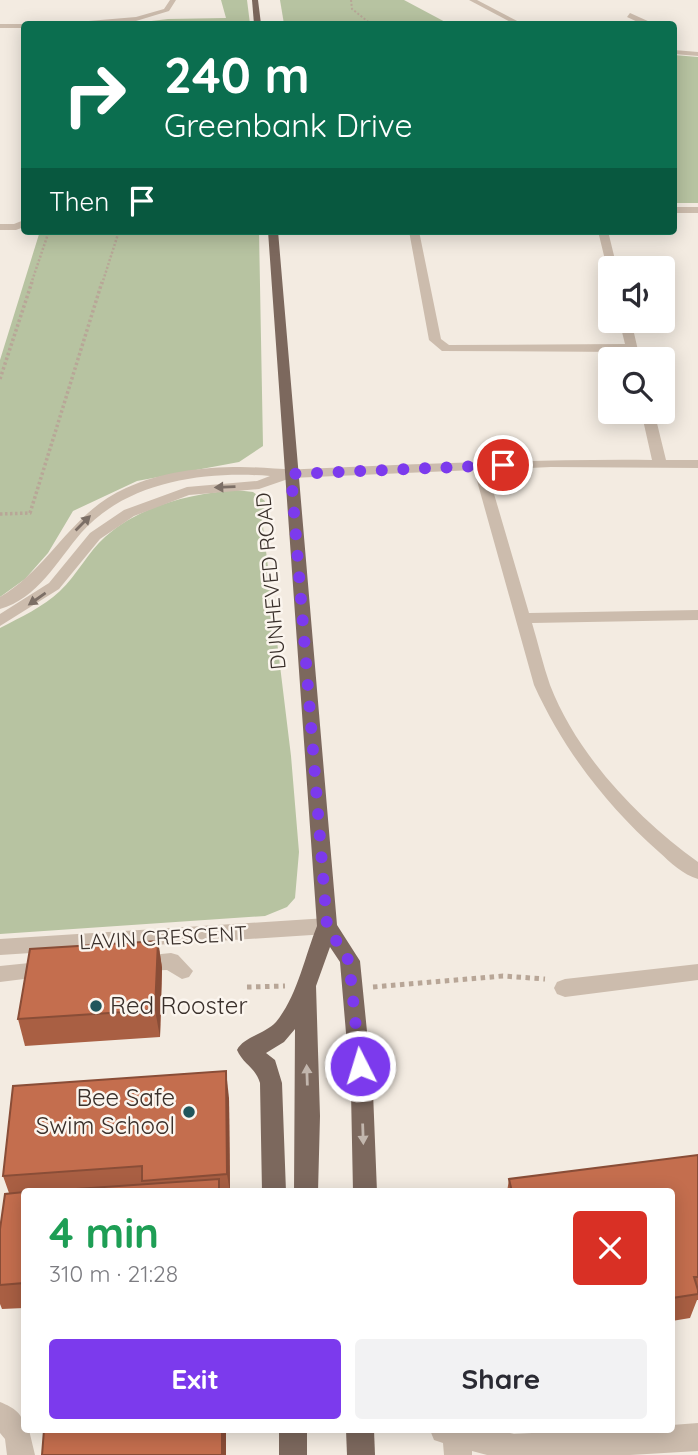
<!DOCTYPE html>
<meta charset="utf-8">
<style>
:root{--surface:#fff;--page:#f2f2f3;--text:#2b2b33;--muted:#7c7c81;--accent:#7c3aed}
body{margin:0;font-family:Quicksand,sans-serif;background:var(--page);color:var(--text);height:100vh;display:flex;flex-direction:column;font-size:26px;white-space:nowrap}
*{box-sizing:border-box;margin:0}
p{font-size:23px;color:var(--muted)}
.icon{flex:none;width:38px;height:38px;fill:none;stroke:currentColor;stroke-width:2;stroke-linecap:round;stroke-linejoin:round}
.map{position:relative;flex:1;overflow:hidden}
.panel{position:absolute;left:21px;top:1188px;width:654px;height:245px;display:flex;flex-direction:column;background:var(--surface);border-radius:7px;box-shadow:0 4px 18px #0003}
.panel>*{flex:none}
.banner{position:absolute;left:21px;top:21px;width:656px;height:214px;border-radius:7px;box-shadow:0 4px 18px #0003;background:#0b6e4f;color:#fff;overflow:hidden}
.fabs{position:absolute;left:598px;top:256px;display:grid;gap:14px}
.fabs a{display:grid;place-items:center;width:77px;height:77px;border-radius:7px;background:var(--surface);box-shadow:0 4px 18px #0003;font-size:35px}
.pin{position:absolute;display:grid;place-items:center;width:60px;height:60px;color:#fff;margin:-30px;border:4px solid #fff;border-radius:50%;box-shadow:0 2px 7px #0007}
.me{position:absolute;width:77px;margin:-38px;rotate:355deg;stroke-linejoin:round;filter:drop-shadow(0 0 5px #0008)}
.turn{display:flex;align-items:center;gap:24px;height:147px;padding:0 28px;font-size:32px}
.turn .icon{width:91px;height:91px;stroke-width:2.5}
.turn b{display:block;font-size:49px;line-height:60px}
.then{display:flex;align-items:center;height:66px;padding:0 28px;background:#0003;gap:14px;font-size:26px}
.round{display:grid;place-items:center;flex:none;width:74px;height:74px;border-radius:7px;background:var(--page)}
.summary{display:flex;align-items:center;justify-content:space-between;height:119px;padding:0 28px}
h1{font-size:42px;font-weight:700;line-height:52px;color:#1e9e55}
.button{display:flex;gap:14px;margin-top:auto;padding:14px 28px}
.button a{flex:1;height:80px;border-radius:7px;background:var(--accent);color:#fff;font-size:28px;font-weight:700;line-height:80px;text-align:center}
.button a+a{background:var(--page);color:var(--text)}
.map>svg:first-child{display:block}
.green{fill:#b7c3a1}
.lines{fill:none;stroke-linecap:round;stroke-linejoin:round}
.path-far3{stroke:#b8a697;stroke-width:2;stroke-dasharray:2 2;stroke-linecap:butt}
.path-far2{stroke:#b8a697;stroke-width:2.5;stroke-dasharray:2 2;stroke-linecap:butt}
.path-far1{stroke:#b8a697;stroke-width:3.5;stroke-dasharray:2.5 2.5;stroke-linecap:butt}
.path{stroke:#b8a697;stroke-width:5;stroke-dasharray:4.5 4.5;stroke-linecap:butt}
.minor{fill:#ccbcad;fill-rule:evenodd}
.major{fill:#7c685d;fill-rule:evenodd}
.wall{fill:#a95f43}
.shaded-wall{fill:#894d37}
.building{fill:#c46e4e;stroke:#894d37;stroke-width:2}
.oneway{fill:#7c6f66}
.oneway2{fill:#c2b6ad}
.route{stroke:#7c3aed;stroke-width:12;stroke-dasharray:0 21.6}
.poi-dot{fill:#21565c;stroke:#fbf5ee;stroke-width:2.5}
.labels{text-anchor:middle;stroke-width:5;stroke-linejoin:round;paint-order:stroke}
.street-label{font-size:21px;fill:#3a302b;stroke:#fbf5ee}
.near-poi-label{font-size:24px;fill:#3a302b;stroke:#fbf5ee;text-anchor:start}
</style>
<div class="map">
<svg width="698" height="1455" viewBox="0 0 698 1455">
<rect width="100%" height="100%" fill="#f3ebe1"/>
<!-- green -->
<g class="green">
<polygon points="221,0 247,0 250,24 126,24 168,19 226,18"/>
<polygon points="280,0 404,0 449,24 284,24"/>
<polygon points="674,55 698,57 698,203 674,203"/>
<polygon points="40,231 259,231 263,446 239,462 137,481 73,511 48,553 25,579 0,597 0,360"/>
<path d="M236,490L253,492L265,501L266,511L262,518L291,756L299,852L295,898L287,907L265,916L0,934V628C21,617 43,607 60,591C77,575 88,552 105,537C141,505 190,494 236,490Z"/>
</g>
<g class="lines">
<!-- path-far3 -->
<polyline class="path-far3" points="351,0 352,9 371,24"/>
<!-- path-far2 -->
<g class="path-far2">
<polyline points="31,284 49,231"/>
<polyline points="102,284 119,231"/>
</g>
<!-- path-far1 -->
<g class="path-far1">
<polyline points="0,379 32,282"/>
<polyline points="0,514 30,513 102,282"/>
</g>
<!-- path -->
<g class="path">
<polyline points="247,987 285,986"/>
<polyline points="373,987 503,976 545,979"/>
</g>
<!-- minor -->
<g class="minor">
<polygon points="170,0 176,0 169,11 136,21 53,24 136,17 164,9"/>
<polygon points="469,0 477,0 523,24 514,24"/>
<polygon points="630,13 650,22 651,24 642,24 627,17"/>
<polygon points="0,24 27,24 24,28 0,28"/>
<polygon points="674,50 698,52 698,56 674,54"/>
<rect x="674" y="207" width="24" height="6"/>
<polygon points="24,220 24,227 16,230 0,230 0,224 14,224"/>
<polygon points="409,231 419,231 441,339 449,345 625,344 619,320 631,320 640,359 628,359 626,352 442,351 429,340"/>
<polygon points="598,231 608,231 617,268 611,268 611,271 607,268"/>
<path d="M641,411H654L666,460H698V468L551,467L487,470L529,613L698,610V620L532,623C538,643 543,665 550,685C577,755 638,819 698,862V879C683,875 670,862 659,852C606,805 563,749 534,685L474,470L291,478L259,489L189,495L134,516L100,539L59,589L0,626V614L49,583L90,533L124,510L187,487L257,481L270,476C205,471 127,481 81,533C58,560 37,599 0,609V597C51,567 70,513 126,488C161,472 202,467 240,467C261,467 282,470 304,469C420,464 536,459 652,460Z"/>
<polygon points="327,918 334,920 337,926 334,932 327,934 0,955 0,939"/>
<polygon points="171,953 178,955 193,971 189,977 182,979 167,970 139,971 132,969 129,963 132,957"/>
<polygon points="49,961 56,963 60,969 56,975 0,982 0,966"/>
<polygon points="698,964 698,980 565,997 557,994 554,988 557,982 565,979"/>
<path d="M0,1402C14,1408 24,1413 24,1430H29L35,1455H7L5,1439L0,1433Z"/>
<polygon points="698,1423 698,1451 630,1455 487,1455 472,1451 472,1455 444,1455 443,1443 434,1440 430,1430 497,1430 514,1434 586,1430 672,1430 672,1425"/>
</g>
<!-- major -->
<g class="major">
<polygon points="252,0 258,0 261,24 254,24"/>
<path d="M268,231H278L337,925L360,961L373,1092L377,1192H353L351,1092L340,962L330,947L316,986L320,1116L318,1192H294L295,1029L284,1042L266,1053L275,1060L282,1083L286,1192H262L260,1083C256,1068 243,1064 237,1050C243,1037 265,1034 276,1022C297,997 305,956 317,926Z"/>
<rect x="279" y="1430" width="28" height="25"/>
<polygon points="346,1430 374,1430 375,1455 347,1455"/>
</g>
</g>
<!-- wall -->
<g class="wall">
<polygon points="158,941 162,968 160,1037 25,1046 18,1019"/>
<polygon points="229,1098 230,1192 24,1192 24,1308 2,1309 0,1304 0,1229 9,1193 3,1176"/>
<polygon points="698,1155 698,1300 697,1300 690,1318 672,1321 672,1192 507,1192 509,1179"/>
</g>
<!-- shaded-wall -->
<g class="shaded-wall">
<polygon points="158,941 162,968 160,1037 155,1010"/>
<polygon points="226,1071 229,1098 230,1192 227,1174"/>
<rect x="222" y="1430" width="4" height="25"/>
</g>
<!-- building -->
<g class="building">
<polygon points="158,941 155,1010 18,1019 30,949"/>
<polygon points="226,1071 227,1174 142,1181 142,1166 3,1176 13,1086"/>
<polygon points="698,1155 698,1277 694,1277 698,1290 698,1294 672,1298 672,1192 512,1192 509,1179"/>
<polygon points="219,1179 219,1192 33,1192"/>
<polygon points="24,1192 24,1283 0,1285 0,1229 5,1194"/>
<polygon points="44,1430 222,1430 222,1455 42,1455"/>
</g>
<!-- one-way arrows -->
<defs><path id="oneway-solid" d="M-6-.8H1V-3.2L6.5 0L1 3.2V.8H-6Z" transform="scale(1.75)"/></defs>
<g class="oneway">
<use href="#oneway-solid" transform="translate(225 487) rotate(178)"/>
<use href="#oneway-solid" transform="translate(83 523) rotate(-45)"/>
<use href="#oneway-solid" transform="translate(37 599) rotate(145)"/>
</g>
<g class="oneway2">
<use href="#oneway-solid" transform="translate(307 1075) rotate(-92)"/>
<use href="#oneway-solid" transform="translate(363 1134) rotate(88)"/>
</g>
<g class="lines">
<!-- route -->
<polyline class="route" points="360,1066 349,961 327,926 291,474 503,465"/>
</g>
<!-- markers -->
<g class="poi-dot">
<circle cx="96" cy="1006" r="7"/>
<circle cx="189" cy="1112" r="7"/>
</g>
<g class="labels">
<!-- street labels -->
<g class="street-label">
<text transform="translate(271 581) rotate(-95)" y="7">DUNHEVED ROAD</text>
<text transform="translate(163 938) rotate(-3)" y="7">LAVIN CRESCENT</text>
</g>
<!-- near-poi labels -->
<g class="near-poi-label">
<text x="110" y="1014">Red Rooster</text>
<text x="175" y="1106" text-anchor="end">Bee Safe<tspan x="175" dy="28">Swim School</tspan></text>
</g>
</g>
</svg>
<div class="fabs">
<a><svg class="icon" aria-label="sound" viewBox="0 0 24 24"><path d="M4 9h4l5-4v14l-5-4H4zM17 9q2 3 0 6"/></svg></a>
<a><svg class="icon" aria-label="search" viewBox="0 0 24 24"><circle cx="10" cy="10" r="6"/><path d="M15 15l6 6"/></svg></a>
</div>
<div class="pin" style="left:503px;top:465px;background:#d93025"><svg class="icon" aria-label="arrive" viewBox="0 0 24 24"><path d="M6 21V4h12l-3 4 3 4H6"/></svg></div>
<svg class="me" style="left:360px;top:1066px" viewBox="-20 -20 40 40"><circle r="17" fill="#7c3aed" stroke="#fff" stroke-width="3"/><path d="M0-11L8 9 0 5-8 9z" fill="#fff"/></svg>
<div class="banner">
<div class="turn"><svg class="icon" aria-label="right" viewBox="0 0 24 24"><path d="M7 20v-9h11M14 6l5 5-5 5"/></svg><div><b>240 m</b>Greenbank Drive</div></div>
<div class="then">Then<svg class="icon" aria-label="arrive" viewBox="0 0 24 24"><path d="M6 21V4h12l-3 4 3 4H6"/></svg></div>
</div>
<section class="panel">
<div class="summary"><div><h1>4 min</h1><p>310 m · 21:28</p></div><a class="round" style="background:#d93025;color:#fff"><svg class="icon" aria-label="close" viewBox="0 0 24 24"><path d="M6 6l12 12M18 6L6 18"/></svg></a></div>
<div class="button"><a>Exit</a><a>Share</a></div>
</section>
</div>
